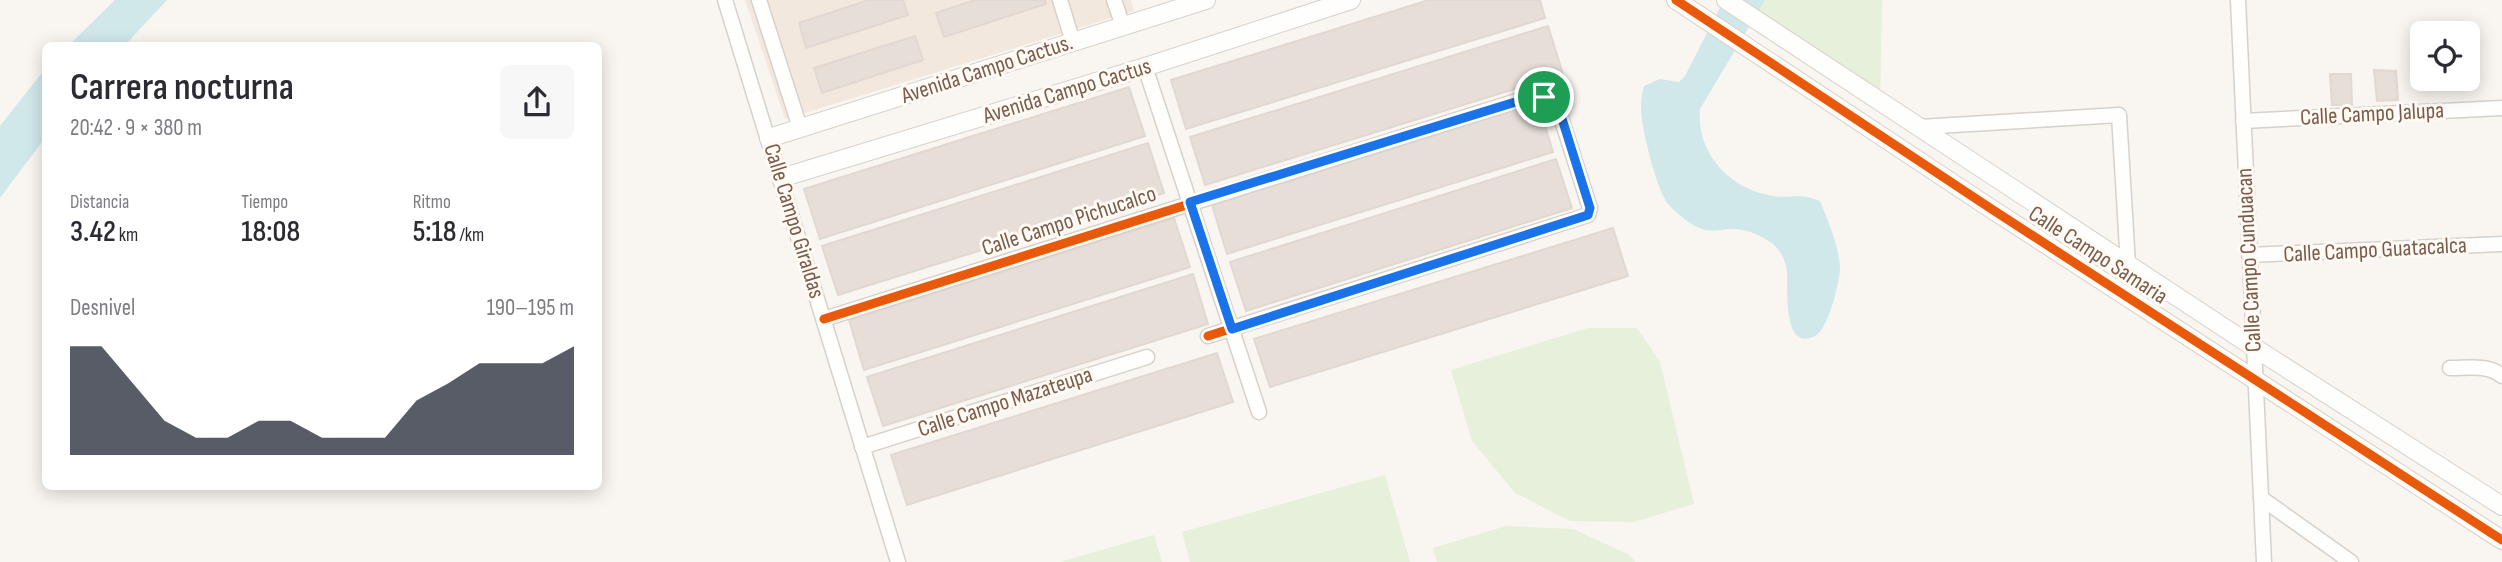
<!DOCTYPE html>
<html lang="es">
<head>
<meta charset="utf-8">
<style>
	:root { --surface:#fff; --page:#f7f7f7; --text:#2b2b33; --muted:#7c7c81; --accent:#111827 }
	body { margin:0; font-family:"Sofia Sans Condensed",sans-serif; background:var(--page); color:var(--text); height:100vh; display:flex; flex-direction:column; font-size:26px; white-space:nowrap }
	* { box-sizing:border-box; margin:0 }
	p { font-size:23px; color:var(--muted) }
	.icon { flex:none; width:38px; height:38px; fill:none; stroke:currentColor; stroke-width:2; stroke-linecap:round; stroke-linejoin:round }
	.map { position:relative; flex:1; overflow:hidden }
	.sheet { position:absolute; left:42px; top:42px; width:560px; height:448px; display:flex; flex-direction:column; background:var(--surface); border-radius:10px; box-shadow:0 4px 18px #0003 }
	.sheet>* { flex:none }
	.fabs { position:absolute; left:2410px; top:21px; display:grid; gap:14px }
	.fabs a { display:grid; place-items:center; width:70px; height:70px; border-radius:10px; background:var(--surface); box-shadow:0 4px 18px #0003; font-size:35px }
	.pin { position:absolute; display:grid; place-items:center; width:60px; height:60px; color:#fff; margin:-30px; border:4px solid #fff; border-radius:50%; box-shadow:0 2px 7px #0007 }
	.round { display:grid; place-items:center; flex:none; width:74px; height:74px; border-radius:10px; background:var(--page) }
	.headline { display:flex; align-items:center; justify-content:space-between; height:119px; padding:0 28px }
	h1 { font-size:38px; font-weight:600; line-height:52px }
	.metrics { display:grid; grid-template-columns:repeat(3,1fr); gap:10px; height:119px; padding:7px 28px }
	.metrics div { display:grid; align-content:center }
	.metrics b { font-size:30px; font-weight:600 }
	.metrics small { font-size:19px; font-weight:400 }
	.metrics p { font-size:19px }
	.chart { height:196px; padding:14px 28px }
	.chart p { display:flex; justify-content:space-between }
	.chart svg { width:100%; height:126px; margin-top:7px; fill:var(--accent); opacity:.7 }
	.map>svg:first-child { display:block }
	.residential { fill:#f2e8de }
	.green { fill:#e7f0db }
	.water { fill:#d0e8ea }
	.building { fill:#e6ded7; stroke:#e2d8d2; stroke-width:2 }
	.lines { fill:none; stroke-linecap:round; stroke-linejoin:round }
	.minor-casing { stroke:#d7d1cb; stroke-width:17 }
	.tertiary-casing { stroke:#d7d1cb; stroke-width:20 }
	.minor { stroke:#fefefd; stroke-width:14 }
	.tertiary { stroke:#fefefd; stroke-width:18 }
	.cycleway-casing { stroke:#fffaf3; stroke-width:13 }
	.cycleway { stroke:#e8590c; stroke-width:9 }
	.route-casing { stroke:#fff; stroke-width:14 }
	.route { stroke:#1a73e8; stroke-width:9 }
	.labels { text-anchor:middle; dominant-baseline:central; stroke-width:6; stroke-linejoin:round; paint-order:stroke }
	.street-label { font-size:23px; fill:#7a5c4d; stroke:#fffaf3 }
</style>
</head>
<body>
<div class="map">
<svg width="2502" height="562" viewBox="0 0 2502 562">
	<rect width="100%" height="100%" fill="#f9f5f0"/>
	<!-- residential -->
	<path class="residential" d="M745,0H1131L1134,11L785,119Z"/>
	<!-- green -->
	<g class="green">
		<path d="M1724,0H1882L1880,101Z"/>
		<path d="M1588,328H1637L1660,362L1694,504L1634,522L1570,521L1515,493L1472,441L1451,370Z"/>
		<path d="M1385,475L1410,562H1190L1182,532Z"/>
		<path d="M1506,526L1573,529L1630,555L1635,562H1437L1433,548Z"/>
		<path d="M1154,535L1162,562H1060Z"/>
	</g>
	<!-- water -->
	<g class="water">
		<path d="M115,0H167L125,45H69Z"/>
		<path d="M1724,0H1765L1700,109C1696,154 1730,189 1773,196C1793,199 1798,192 1820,201C1828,221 1839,246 1840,268C1840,281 1828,330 1815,336C1782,353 1788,287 1787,272C1786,261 1781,251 1773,244C1760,234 1744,228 1729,229C1720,230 1710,232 1702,229C1692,226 1675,212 1668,204C1658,192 1643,135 1642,118C1640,108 1641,96 1644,86L1660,79L1679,82L1685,76Z"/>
		<path d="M45,69V138L0,198V126Z"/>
	</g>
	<!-- building -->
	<g class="building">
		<path d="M869,0H903L908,15L806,48L799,23Z"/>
		<path d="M975,0H1045L1046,4L944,37L936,13Z"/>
		<path d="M1429,0H1540L1545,18L1186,129L1171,80Z"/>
		<path d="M1548,26L1563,74L1205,185L1190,137Z"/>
		<path d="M915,36L923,60L822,93L814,68Z"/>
		<path d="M2374,70L2396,71L2398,100L2377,101Z"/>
		<path d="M2330,74H2351L2352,105H2332Z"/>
		<path d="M1129,87L1145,136L820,239L804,189Z"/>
		<path d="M1538,103L1553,152L1227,254L1212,205Z"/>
		<path d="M1148,143L1164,193L838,295L822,246Z"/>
		<path d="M1556,159L1572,208L1246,311L1230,262Z"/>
		<path d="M1174,218L1190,267L864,370L849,320Z"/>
		<path d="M1613,228L1628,276L1270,387L1254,339Z"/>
		<path d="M1193,274L1208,324L883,426L867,377Z"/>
		<path d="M1217,353L1233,402L907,505L891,455Z"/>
	</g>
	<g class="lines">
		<!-- minor casing -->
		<g class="minor-casing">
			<g id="minor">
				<path d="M725,0L898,562"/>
				<path d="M759,0L800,128"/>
				<path d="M1060,0L1073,42"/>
				<path d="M1114,0L1123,26"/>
				<path d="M2238,0L2264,562"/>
				<path d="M1145,67L1259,412"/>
				<path d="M2243,121L2502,108"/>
				<path d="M1920,127L2119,115L2128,265"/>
				<path d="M2249,255L2502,244"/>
				<path d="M824,319L1526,98L1544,97L1557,105L1590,208L1588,215L1208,336"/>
				<path d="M2450,368C2468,368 2488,364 2502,376"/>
				<path d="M862,447L1147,357"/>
				<path d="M2261,498L2351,562"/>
			</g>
		</g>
		<!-- tertiary casing -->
		<g class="tertiary-casing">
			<g id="tertiary">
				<path d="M1676,0L1990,208L2502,540"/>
				<path d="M1726,0L2258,350L2502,506"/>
				<path d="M769,138L1206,0"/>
				<path d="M781,178L1145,67L1351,0"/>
			</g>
		</g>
		<!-- minor -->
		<use href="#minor" class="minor"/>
		<!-- tertiary -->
		<use href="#tertiary" class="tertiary"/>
		<!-- cycleway casing -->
		<g class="cycleway-casing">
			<g id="cycleway">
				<path d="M1676,0L1990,208L2502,540"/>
				<path d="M824,319L1526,98L1544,97L1557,105L1590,208L1588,215L1208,336"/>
			</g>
		</g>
		<!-- cycleway -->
		<use href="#cycleway" class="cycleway"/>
	</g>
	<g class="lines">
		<!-- route casing -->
		<g class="route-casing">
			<path id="route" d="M1535,96L1549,99L1558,106L1590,208L1588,215L1232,329L1190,202Z"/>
		</g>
		<!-- route -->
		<use href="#route" class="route"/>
	</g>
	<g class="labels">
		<!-- street labels -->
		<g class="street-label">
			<text transform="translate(987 69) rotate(-18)">Avenida Campo Cactus.</text>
			<text transform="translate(1067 91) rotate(-17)">Avenida Campo Cactus</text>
			<text transform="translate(2372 114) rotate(-3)">Calle Campo Jalupa</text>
			<text transform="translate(794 221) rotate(73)">Calle Campo Giraldas</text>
			<text transform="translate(1069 221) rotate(-18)">Calle Campo Pichucalco</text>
			<text transform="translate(2375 250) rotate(-3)">Calle Campo Guatacalca</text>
			<text transform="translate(2098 255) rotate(33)">Calle Campo Samaria</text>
			<text transform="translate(2249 260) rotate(-93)">Calle Campo Cunduacan</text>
			<text transform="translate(1005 402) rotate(-18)">Calle Campo Mazateupa</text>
		</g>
	</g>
</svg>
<div class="fabs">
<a><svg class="icon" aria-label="locate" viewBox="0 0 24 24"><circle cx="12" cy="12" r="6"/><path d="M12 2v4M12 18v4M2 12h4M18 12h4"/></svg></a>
</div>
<div class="pin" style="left:1544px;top:97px;background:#1e9e55"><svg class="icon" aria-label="arrive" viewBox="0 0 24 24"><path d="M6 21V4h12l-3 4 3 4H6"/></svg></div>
<section class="sheet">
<div class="headline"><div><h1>Carrera nocturna</h1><p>20:42 · 9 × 380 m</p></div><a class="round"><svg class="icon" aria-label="share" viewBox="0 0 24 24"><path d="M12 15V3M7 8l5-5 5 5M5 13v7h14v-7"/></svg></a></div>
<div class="metrics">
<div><p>Distancia</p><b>3.42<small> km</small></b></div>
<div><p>Tiempo</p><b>18:08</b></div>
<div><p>Ritmo</p><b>5:18<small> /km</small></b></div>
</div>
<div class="chart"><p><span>Desnivel</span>190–195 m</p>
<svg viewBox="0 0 160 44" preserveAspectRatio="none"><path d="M0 44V6L10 6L20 19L30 32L40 38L50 38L60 32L70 32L80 38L90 38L100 38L110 25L120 19L130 12L140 12L150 12L160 6V44z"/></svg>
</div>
</section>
</div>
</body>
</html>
